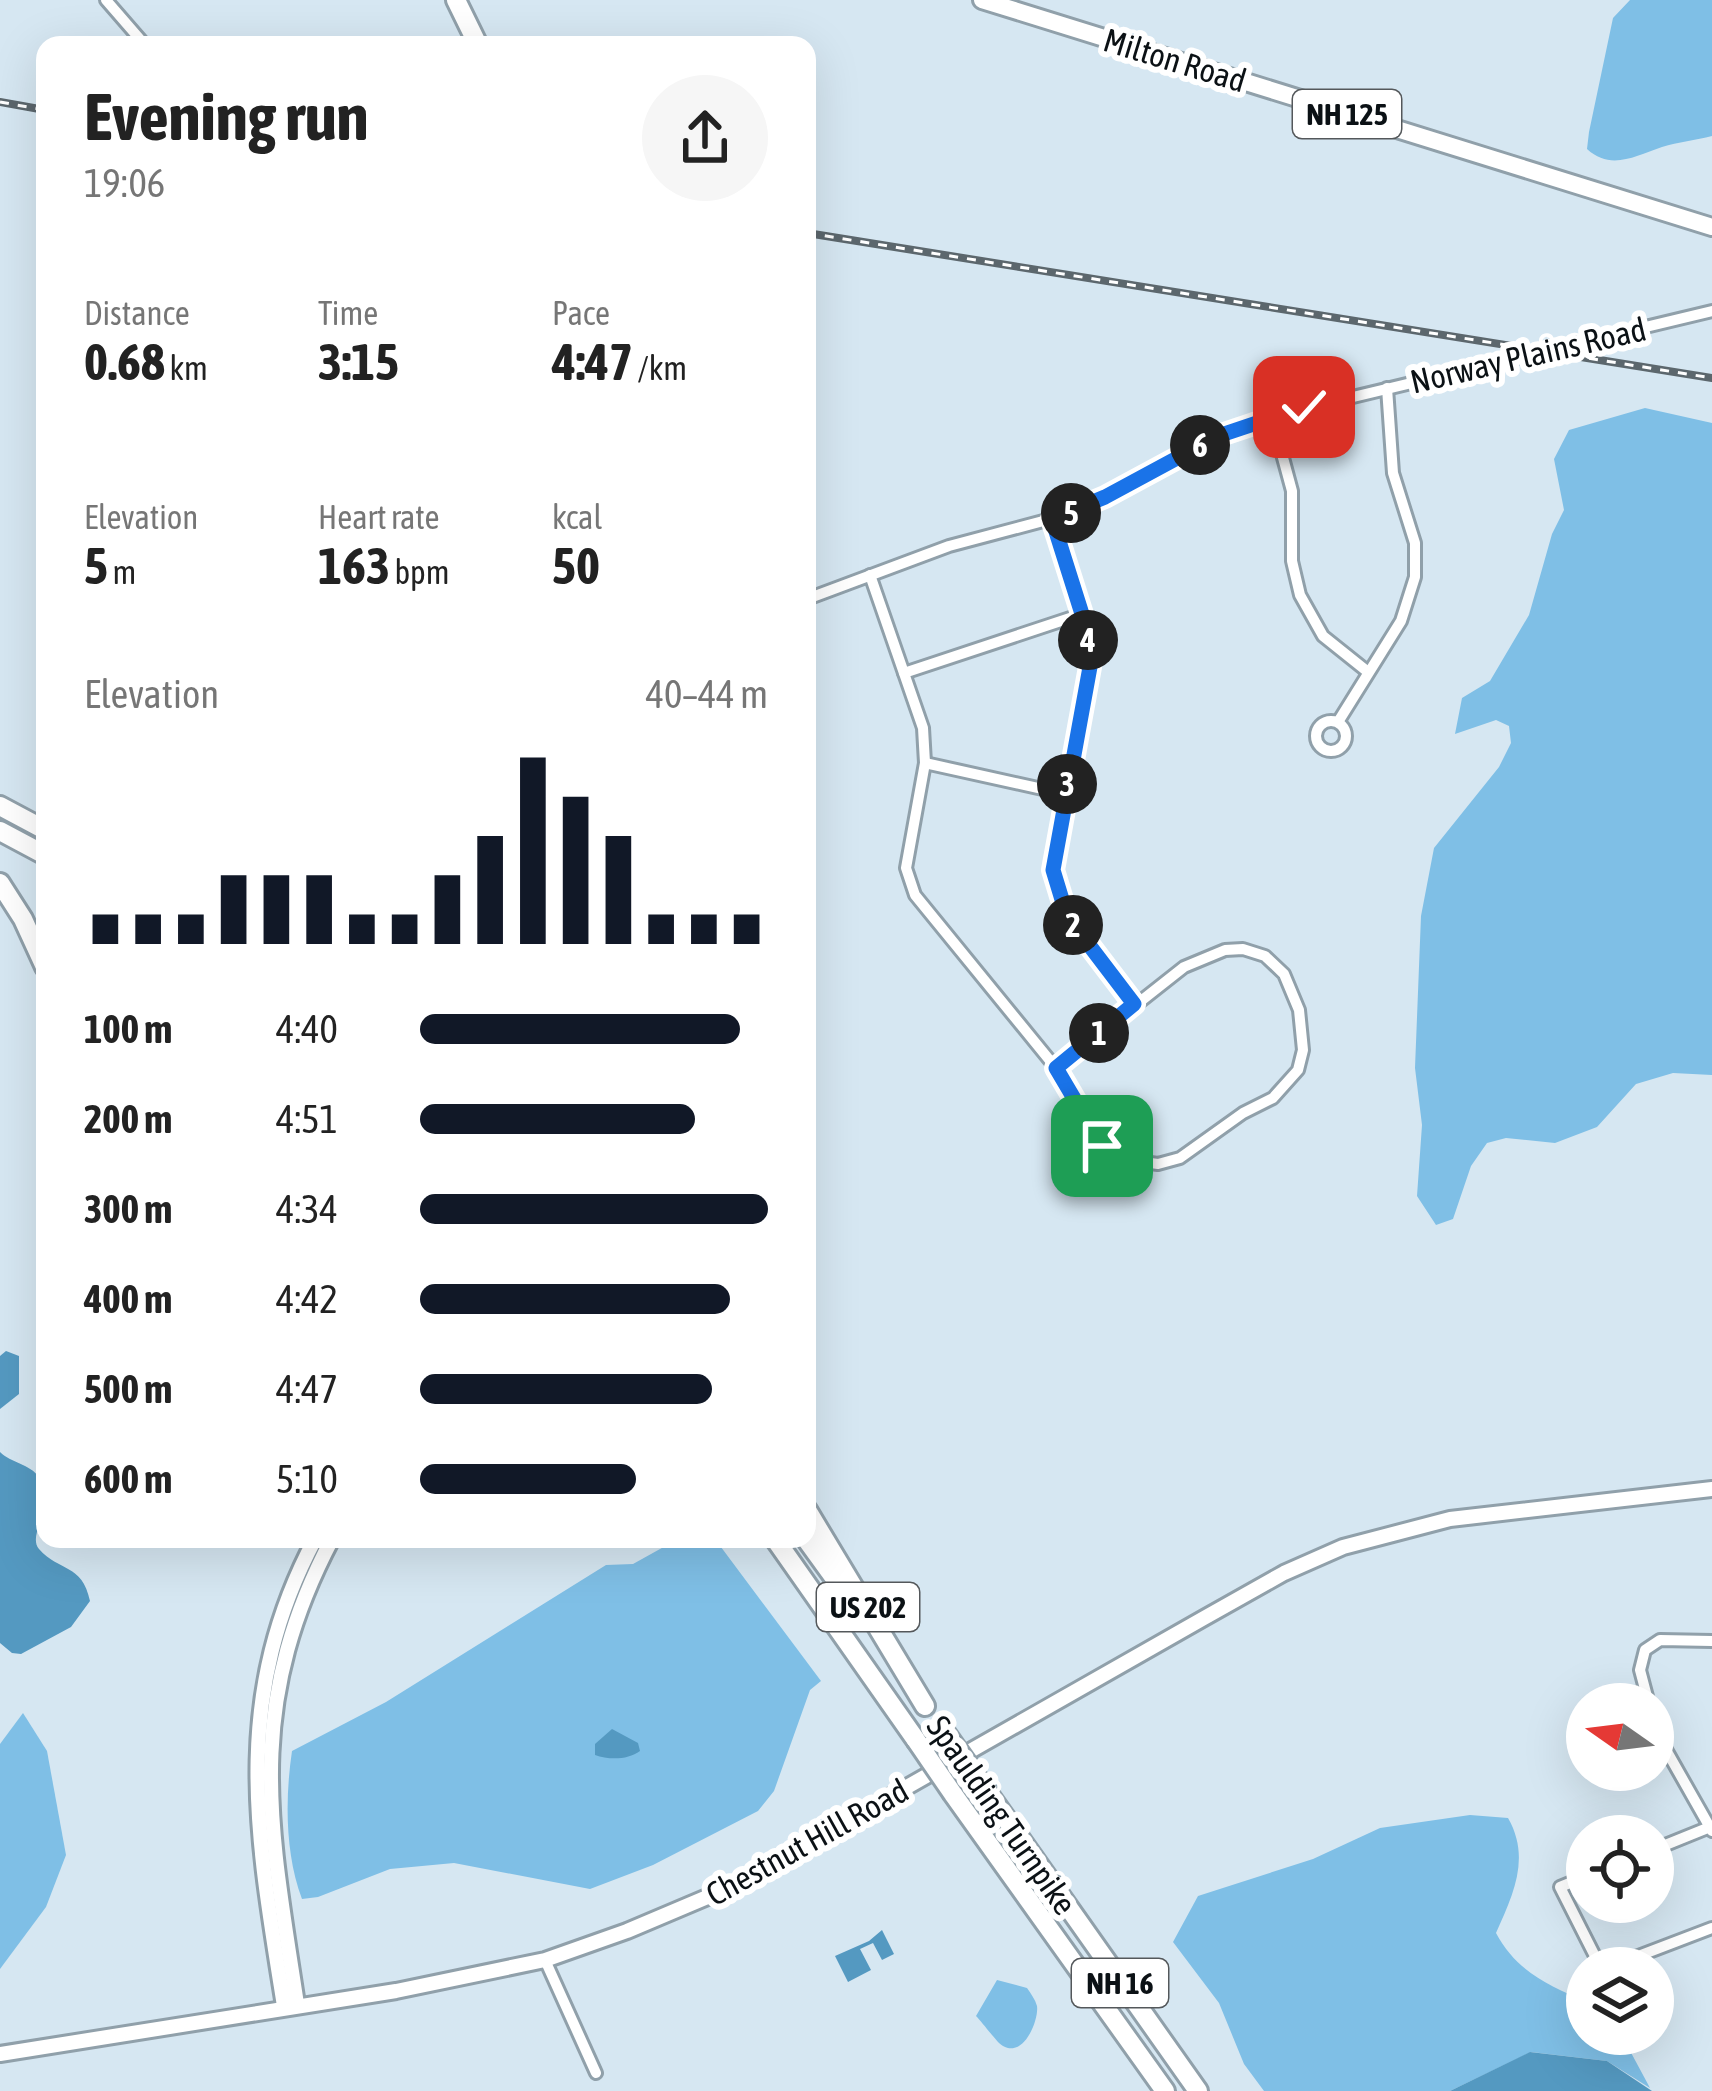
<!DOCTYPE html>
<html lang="en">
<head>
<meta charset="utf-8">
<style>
	:root { --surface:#fff; --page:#f6f6f6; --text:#222; --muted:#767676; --accent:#111827 }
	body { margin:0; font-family:"Asap Condensed",sans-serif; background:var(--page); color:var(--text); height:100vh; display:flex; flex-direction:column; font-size:45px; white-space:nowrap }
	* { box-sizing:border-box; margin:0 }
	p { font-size:39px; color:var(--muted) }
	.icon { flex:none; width:66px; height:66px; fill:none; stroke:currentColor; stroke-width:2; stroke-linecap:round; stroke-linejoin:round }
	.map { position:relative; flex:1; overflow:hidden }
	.drawer { position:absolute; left:36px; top:36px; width:780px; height:1512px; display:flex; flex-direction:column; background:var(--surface); border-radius:24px; box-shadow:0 12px 48px #0002 }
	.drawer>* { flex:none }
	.needle { width:78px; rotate:284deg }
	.buttons { position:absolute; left:1566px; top:1683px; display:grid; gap:24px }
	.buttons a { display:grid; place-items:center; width:108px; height:108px; border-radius:50%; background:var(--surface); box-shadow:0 12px 48px #0002; font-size:60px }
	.pin { position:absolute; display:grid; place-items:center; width:102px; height:102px; color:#fff; margin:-51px; border-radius:24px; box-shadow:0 6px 18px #0006 }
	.km { position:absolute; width:60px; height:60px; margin:-30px; border-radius:50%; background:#222; color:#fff; font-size:33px; line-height:60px; text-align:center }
	.round { display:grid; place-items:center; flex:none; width:126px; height:126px; border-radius:63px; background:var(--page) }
	.headline { display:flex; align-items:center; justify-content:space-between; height:204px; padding:0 48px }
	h1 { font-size:66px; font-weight:700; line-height:90px }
	.stats { display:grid; grid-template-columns:repeat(3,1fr); gap:18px; height:204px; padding:12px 48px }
	.stats div { display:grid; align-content:center }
	.stats b { font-size:51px; font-weight:700 }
	.stats small { font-size:33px; font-weight:400 }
	.stats p { font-size:33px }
	.chart { height:336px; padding:24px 48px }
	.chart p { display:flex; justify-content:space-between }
	.chart svg { width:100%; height:216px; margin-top:12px; stroke:var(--accent); stroke-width:6 }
	ul { padding:0 48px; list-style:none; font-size:39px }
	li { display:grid; grid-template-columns:192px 144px 1fr; align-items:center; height:90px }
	li i { height:30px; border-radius:15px; background:var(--accent) }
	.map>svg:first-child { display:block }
	.green { fill:#7fbfe6 }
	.water { fill:#5499c1 }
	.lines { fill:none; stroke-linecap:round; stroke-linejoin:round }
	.street-casing { stroke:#90a0aa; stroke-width:16 }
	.secondary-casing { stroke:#90a0aa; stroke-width:20 }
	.primary-casing { stroke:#90a0aa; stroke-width:22 }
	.highway-casing { stroke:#90a0aa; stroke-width:24 }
	.street { stroke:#fff; stroke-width:10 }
	.secondary { stroke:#fff; stroke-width:14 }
	.primary { stroke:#fff; stroke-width:16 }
	.highway { stroke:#fff; stroke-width:18 }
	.rail-casing { stroke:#5c676d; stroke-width:8 }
	.rail { stroke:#fff; stroke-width:3; stroke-dasharray:9; stroke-linecap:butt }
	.highway-bridge-casing { stroke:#90a0aa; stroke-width:24; stroke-linecap:butt }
	.highway-bridge { stroke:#fff; stroke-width:18 }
	.route-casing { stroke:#fff; stroke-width:24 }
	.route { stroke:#1a73e8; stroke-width:15 }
	.labels { text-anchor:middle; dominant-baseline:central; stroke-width:12; stroke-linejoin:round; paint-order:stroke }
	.shield { fill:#fff; stroke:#54585b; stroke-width:3 }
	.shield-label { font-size:30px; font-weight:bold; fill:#0b1115 }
	.street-label { font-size:33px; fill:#0b1115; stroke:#fff }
</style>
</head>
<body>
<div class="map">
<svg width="1712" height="2091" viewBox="0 0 1712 2091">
	<rect width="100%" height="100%" fill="#d6e7f2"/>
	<!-- green -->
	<g class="green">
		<path d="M1630,0H1712V136C1696,140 1678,142 1662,147C1635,156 1611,171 1587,149L1589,132L1613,18Z"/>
		<path d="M1645,408L1712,423V1075L1673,1073L1636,1084L1597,1127L1555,1143L1506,1138L1487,1143L1471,1166L1453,1219L1436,1225L1417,1196L1422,1125L1415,1068L1421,916L1434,848L1499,767L1511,743L1509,726L1496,720L1455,734L1462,698L1490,681L1529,615L1552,534L1564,510L1554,459L1569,430Z"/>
		<path d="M678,1539H715L821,1681L810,1690L774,1791L758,1811L653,1865L590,1889L454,1863L390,1869L318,1897L302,1899C285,1854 285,1798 292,1751L386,1702L606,1565L633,1564Z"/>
		<path d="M23,1713L47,1751L66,1855L46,1907L0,1969V1744Z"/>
		<path d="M1470,1815L1508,1818C1531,1858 1513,1895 1496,1933C1517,1972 1548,1985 1587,2002V2034H1621L1650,2088L1607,2061L1531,2052L1450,2091H1264L1244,2064L1219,2003L1173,1942L1198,1896L1313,1859L1380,1828Z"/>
		<path d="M997,1980L1027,1988C1031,1994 1035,1999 1037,2006C1039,2020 1024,2058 1003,2046C998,2044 983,2023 976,2016Z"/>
	</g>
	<!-- water -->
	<g class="water">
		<path d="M6,1351L19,1356V1394L0,1409V1356Z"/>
		<path d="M0,1452C11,1463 30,1464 39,1477C59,1505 26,1533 39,1549C59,1572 82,1563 90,1601L71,1627L21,1654L12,1653L0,1643Z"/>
		<path d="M612,1729L638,1743L640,1751C628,1760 609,1760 595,1755V1744Z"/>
		<path d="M882,1930L894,1954L882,1960L873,1943L860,1949L871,1970L848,1982L835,1956L869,1941Z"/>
		<path d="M1530,2052L1607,2061L1652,2091H1450Z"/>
	</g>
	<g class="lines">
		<!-- street casing -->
		<g class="street-casing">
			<g id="street">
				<path d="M106,0L145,45"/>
				<path d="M1272,417L1292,491V561L1300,595L1323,636L1368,672"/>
				<path d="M1052,519L1082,614L1090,667L1053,870L1067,916L1134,1004"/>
				<path d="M870,575L923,728L925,763L906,868L915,895L1056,1068L1093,1135L1121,1159L1158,1164L1180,1158L1243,1113L1273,1098L1298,1070L1303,1050L1299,1010L1284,974L1265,956L1243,949L1225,950L1184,967L1056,1068"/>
				<path d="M807,599L949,546L1062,516L1197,446L1261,419L1712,311"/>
				<path d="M904,673L1082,614"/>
				<circle cx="1331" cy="736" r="15"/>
				<path d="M1338,722L1401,621L1415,577V543L1393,473L1387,388"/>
				<path d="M925,763L1065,794"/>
				<path d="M1649,1704L1640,1670L1645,1650L1660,1640L1712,1641"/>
				<path d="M1653,1716L1665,1748L1712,1831"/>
				<path d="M1653,1850L1710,1827"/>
				<path d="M1587,1876L1560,1887L1601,1968"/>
				<path d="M545,1960L596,2073"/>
				<path d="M1607,1968L1712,1928"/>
			</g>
		</g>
		<!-- secondary casing -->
		<g class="secondary-casing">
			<g id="secondary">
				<path d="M297,2004C270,1826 243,1708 332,1539"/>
				<path d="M284,2006C257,1837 230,1699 315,1539"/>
				<path d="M0,2054L396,1991L545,1960L627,1931L731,1887L1204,1618L1284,1573L1343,1547L1450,1519L1712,1489"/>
			</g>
		</g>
		<!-- primary casing -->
		<g class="primary-casing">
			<path id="primary" d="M982,0L1712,227"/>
		</g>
		<!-- highway casing -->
		<g class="highway-casing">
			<g id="highway">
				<path d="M456,0L478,45"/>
				<path d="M0,806L45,830"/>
				<path d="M0,831L45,855"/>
				<path d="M0,883L23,919L45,967"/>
				<path d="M807,1510L925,1706"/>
				<path d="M775,1539L916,1740"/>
				<path d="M806,1539L856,1608"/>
				<path d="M975,1775L1198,2091"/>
				<path d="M953,1794L1165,2091"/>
			</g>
		</g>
		<!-- street -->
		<use href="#street" class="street"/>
		<!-- secondary -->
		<use href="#secondary" class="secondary"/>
		<!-- primary -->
		<use href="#primary" class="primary"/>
		<!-- highway -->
		<use href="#highway" class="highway"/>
		<!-- rail casing -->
		<g class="rail-casing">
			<g id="rail">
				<path d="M0,102L45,110"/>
				<path d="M807,233L1712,378"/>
			</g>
		</g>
		<!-- rail -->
		<use href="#rail" class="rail"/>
		<!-- highway-bridge casing -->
		<g class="highway-bridge-casing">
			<g id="highway-bridge">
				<path d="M939,1724L975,1775"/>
				<path d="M916,1740L953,1794"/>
			</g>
		</g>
		<!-- highway-bridge -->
		<use href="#highway-bridge" class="highway-bridge"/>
	</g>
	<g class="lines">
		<!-- route casing -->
		<g class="route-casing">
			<path id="route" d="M1102,1146L1056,1068L1134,1004L1067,916L1053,870L1090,667L1082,614L1052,519L1105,497L1218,436L1304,407"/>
		</g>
		<!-- route -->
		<use href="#route" class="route"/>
	</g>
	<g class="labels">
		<!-- shield labels -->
		<g class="shield">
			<rect x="1293" y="90" width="108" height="48" rx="9"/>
			<rect x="817" y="1583" width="102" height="48" rx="9"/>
			<rect x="1072" y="1959" width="96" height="48" rx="9"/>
		</g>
		<g class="shield-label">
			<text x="1347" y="114">NH 125</text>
			<text x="868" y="1607">US 202</text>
			<text x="1120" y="1983">NH 16</text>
		</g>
		<!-- street labels -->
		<g class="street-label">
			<text transform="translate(1175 60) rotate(17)">Milton Road</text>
			<text transform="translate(1528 355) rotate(-13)">Norway Plains Road</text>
			<text transform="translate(1002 1815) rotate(55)">Spaulding Turnpike</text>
			<text transform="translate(807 1842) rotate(-29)">Chestnut Hill Road</text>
		</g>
	</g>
</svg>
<div class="buttons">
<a><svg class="needle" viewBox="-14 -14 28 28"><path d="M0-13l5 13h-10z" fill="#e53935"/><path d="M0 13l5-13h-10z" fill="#767676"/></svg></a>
<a><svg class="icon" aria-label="locate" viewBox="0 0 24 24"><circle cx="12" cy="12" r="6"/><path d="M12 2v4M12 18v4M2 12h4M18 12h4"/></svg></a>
<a><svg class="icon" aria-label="layers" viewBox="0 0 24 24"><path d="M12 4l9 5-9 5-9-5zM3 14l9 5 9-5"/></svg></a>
</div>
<div class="pin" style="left:1102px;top:1146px;background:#1e9e55"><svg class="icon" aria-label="arrive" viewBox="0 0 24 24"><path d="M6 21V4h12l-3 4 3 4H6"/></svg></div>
<div class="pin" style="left:1304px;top:407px;background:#d93025"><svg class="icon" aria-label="check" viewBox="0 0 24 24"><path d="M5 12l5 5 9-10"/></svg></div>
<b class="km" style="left:1099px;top:1033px">1</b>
<b class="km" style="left:1073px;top:925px">2</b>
<b class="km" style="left:1067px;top:784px">3</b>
<b class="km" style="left:1088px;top:640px">4</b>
<b class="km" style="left:1071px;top:513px">5</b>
<b class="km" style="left:1200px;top:445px">6</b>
<section class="drawer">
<div class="headline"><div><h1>Evening run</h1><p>19:06</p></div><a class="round"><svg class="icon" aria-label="share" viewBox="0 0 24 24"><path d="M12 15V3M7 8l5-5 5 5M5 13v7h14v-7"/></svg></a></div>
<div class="stats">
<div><p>Distance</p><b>0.68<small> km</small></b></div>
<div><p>Time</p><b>3:15</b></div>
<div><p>Pace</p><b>4:47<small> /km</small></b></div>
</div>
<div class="stats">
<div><p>Elevation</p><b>5<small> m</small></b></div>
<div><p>Heart rate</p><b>163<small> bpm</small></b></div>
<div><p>kcal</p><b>50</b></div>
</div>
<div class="chart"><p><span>Elevation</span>40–44 m</p>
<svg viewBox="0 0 160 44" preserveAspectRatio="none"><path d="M5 44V38M15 44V38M25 44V38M35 44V30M45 44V30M55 44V30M65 44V38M75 44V38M85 44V30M95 44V22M105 44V6M115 44V14M125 44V22M135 44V38M145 44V38M155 44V38"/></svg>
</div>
<ul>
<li><b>100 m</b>4:40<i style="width:92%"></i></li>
<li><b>200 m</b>4:51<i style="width:79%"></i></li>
<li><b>300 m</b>4:34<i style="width:100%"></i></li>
<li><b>400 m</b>4:42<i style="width:89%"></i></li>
<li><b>500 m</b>4:47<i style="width:84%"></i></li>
<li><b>600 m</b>5:10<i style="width:62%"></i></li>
</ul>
</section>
</div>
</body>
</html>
